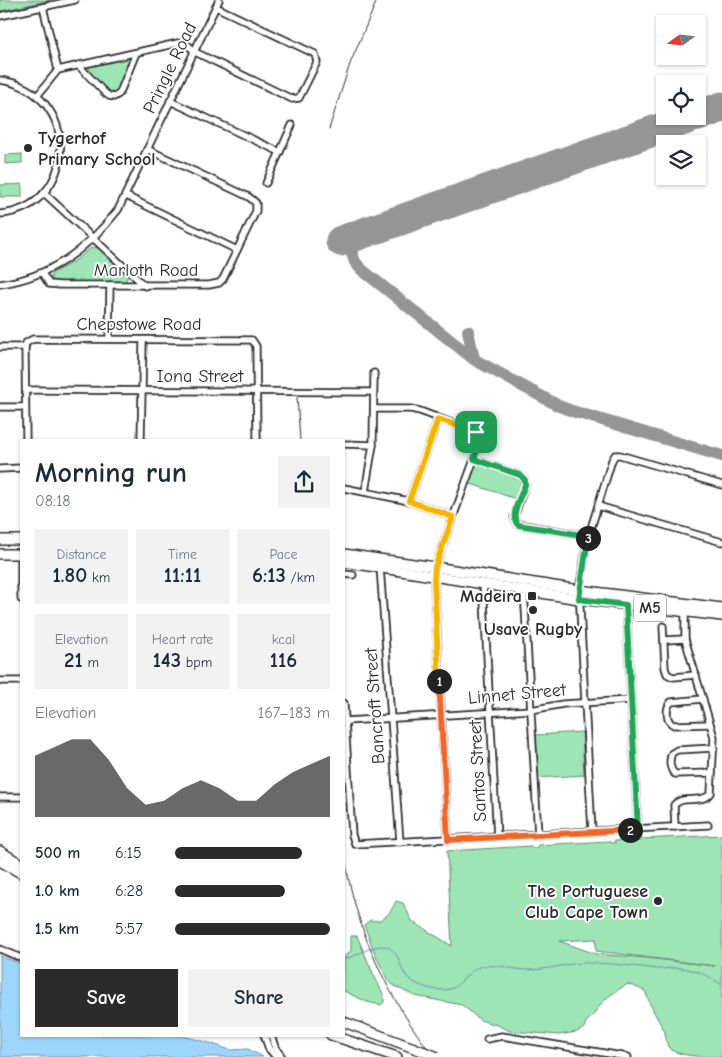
<!DOCTYPE html>
<html lang="en">
<head>
<meta charset="utf-8">
<style>
	:root { --surface:#fff; --page:#f2f2f3; --text:#1f2937; --muted:#747a83; --accent:#2b2b2b }
	body { margin:0; font-family:"Comic Neue",sans-serif; background:var(--page); color:var(--text); height:100vh; display:flex; flex-direction:column; font-size:19px; white-space:nowrap }
	* { box-sizing:border-box; margin:0 }
	p { font-size:16px; color:var(--muted) }
	.icon { flex:none; width:28px; height:28px; fill:none; stroke:currentColor; stroke-width:2; stroke-linecap:round; stroke-linejoin:round }
	.map { position:relative; flex:1; overflow:hidden }
	.sheet { position:absolute; left:20px; top:439px; width:325px; height:598px; display:flex; flex-direction:column; background:var(--surface); border-radius:0px; box-shadow:0 1px 4px #0004 }
	.sheet>* { flex:none }
	.needle { width:32px; rotate:255deg }
	.tools { position:absolute; left:656px; top:15px; display:grid; gap:10px }
	.tools a { display:grid; place-items:center; width:50px; height:50px; border-radius:0px; background:var(--surface); box-shadow:0 1px 4px #0004; font-size:25px }
	.pin { position:absolute; display:grid; place-items:center; width:42px; height:42px; color:#fff; margin:-21px; border-radius:10px; box-shadow:0 2px 8px #0006 }
	.km { position:absolute; width:25px; height:25px; margin:-12px; border-radius:50%; background:#222; color:#fff; font-size:14px; line-height:25px; text-align:center }
	.round { display:grid; place-items:center; flex:none; width:52px; height:52px; border-radius:0px; background:var(--page) }
	.head { display:flex; align-items:center; justify-content:space-between; height:85px; padding:0 15px }
	h1 { font-size:28px; font-weight:800; line-height:38px }
	.stats { display:grid; grid-template-columns:repeat(3,1fr); gap:8px; height:85px; padding:5px 15px }
	.stats div { display:grid; align-content:center; border-radius:0px; background:var(--page); text-align:center }
	.stats b { font-size:21px; font-weight:800 }
	.stats small { font-size:14px; font-weight:400 }
	.stats p { font-size:14px }
	.chart { height:140px; padding:10px 15px }
	.chart p { display:flex; justify-content:space-between }
	.chart svg { width:100%; height:90px; margin-top:5px; fill:var(--accent); opacity:.7 }
	.action { display:flex; gap:10px; margin-top:auto; padding:10px 15px }
	.action a { flex:1; height:58px; border-radius:0px; background:var(--accent); color:#fff; font-size:20px; font-weight:800; line-height:58px; text-align:center }
	.action a+a { background:var(--page); color:var(--text) }
	ul { padding:0 15px; list-style:none; font-size:16px }
	li { display:grid; grid-template-columns:80px 60px 1fr; align-items:center; height:38px }
	li i { height:12px; border-radius:6px; background:var(--accent) }
	.map>svg:first-child { display:block }
	.green { fill:#9de5b4; stroke:#648870; fill-rule:evenodd }
	.water { fill:#9dd5fd; stroke:#6f91a9 }
	.lines { fill:none; stroke-linecap:round; stroke-linejoin:round }
	.stream { stroke:#6f91a9; stroke-width:1 }
	.taxiway { stroke:#959595; stroke-width:12 }
	.runway { stroke:#959595; stroke-width:31 }
	.street-casing { stroke:#2b2b2b; stroke-width:9 }
	.primary-casing { stroke:#2b2b2b; stroke-width:12 }
	.street { stroke:#fff; stroke-width:5.5 }
	.primary { stroke:#fff; stroke-width:9 }
	.rail { stroke:#2b2b2b; stroke-width:1 }
	.primary-bridge-casing { stroke:#2b2b2b; stroke-width:12; stroke-linecap:butt }
	.primary-bridge { stroke:#fff; stroke-width:9 }
	.split-1-casing { stroke:#fff; stroke-width:10 }
	.split-2-casing { stroke:#fff; stroke-width:10 }
	.split-3-casing { stroke:#fff; stroke-width:10 }
	.split-4-casing { stroke:#fff; stroke-width:10 }
	.split-1 { stroke:#f5b400; stroke-width:6 }
	.split-2 { stroke:#f0652b; stroke-width:6 }
	.split-3 { stroke:#22a559; stroke-width:6 }
	.split-4 { stroke:#22a559; stroke-width:6 }
	.poi-dot { fill:#2b2b2b; stroke:#fff; stroke-width:2 }
	.labels { text-anchor:middle; dominant-baseline:central; stroke-width:4; stroke-linejoin:round; paint-order:stroke }
	.shield { fill:#fff; stroke:#6b6b6b; stroke-width:1 }
	.shield-label { font-size:16px; font-weight:bold; fill:#2b2b2b }
	.street-label { font-size:18px; fill:#2b2b2b; stroke:#fff }
	.poi-label { font-size:18px; font-weight:bold; fill:#2b2b2b; stroke:#fff; text-anchor:end }
</style>
</head>
<body>
<div class="map">
<svg width="722" height="1057" viewBox="0 0 722 1057">
	<rect width="100%" height="100%" fill="#fff"/>
	<filter id="ink" filterUnits="userSpaceOnUse"><feTurbulence type="fractalNoise" baseFrequency=".02" numOctaves="2"/><feDisplacementMap in="SourceGraphic" scale="10" xChannelSelector="R" yChannelSelector="G"/><feConvolveMatrix kernelMatrix="1 2 1 2 8 2 1 2 1" color-interpolation-filters="sRGB"/></filter>
	<g filter="url(#ink)">
		<!-- green -->
		<g class="green">
			<path d="M0,0H51L0,11Z"/>
			<path d="M127,57L132,60L117,94H110L88,72L90,65Z"/>
			<path d="M22,154V163L5,164V155Z"/>
			<path d="M22,184V197H0V185Z"/>
			<path d="M92,247L98,248L128,274L126,282H55L51,280V274L76,260Z"/>
			<path d="M474,459L524,478L519,500L465,482Z"/>
			<path d="M582,732L584,775L538,778L536,735Z"/>
			<path d="M722,835V1057C709,1057 678,1057 669,1048C666,1044 666,1035 664,1030C656,1016 650,1006 645,991L628,984C617,990 606,997 599,1007C593,1014 594,1016 586,1022L584,1028L577,1032L559,1035L510,1031L497,1025L480,1020L462,1005L415,996L396,987L388,981L377,958L364,925L370,920C384,923 390,913 396,901L403,903L412,921L452,946L447,851L531,846L532,848H536L538,845L609,841L610,843H615L614,841L636,840L637,841H641L642,839ZM596,939V951L715,966L646,958L596,954L559,941Z"/>
			<path d="M351,936H357L372,971L384,996V1002L381,1005L367,1002L344,991V957L351,951Z"/>
		</g>
		<!-- water -->
		<path class="water" d="M0,956L21,964V1035H179L210,1043L230,1050L248,1049L263,1057H3L0,1056Z"/>
		<g class="lines">
			<!-- stream -->
			<path class="stream" d="M344,959C355,957 372,945 383,946C399,948 398,964 405,974C413,985 430,990 443,990C463,990 465,968 484,966C499,964 514,970 529,970C548,970 567,963 585,963C610,963 633,966 657,969C663,969 667,968 672,968C690,967 707,974 722,985"/>
			<!-- taxiway -->
			<g class="taxiway">
				<path d="M347,239L355,262L361,269L475,360L559,406L572,411L722,456"/>
				<path d="M468,331L474,359"/>
			</g>
			<!-- runway -->
			<g class="runway">
				<path d="M698,116L722,107"/>
				<path d="M341,241L696,116"/>
			</g>
			<!-- street casing -->
			<g class="street-casing">
				<g id="street">
					<path d="M43,7L58,70"/>
					<path d="M0,16L75,0"/>
					<path d="M78,65L105,93L109,96L114,97L119,94L121,90L136,53"/>
					<path d="M0,80C83,92 78,208 0,214"/>
					<path d="M37,96L58,70L178,43L189,46L195,52L292,99L299,98L317,62L315,54L216,7"/>
					<path d="M170,101L280,152"/>
					<path d="M266,183L292,125"/>
					<path d="M44,193L145,286"/>
					<path d="M126,196L237,250"/>
					<path d="M42,273L49,284L60,285H209L219,283L223,279L256,211V203L249,197L147,149"/>
					<path d="M0,284C51,277 87,249 118,210L219,0"/>
					<path d="M109,339L110,285"/>
					<path d="M0,347H25"/>
					<path d="M25,347L26,343L33,339L252,340L256,346L257,440"/>
					<path d="M25,347L26,440"/>
					<path d="M26,390L373,392"/>
					<path d="M0,407H25"/>
					<path d="M374,409H411L420,411L476,432L480,436V443L435,567L434,579L448,840"/>
					<path d="M141,440L143,340"/>
					<path d="M344,444L373,445"/>
					<path d="M474,459L519,475L524,479L525,485L514,517L517,524L589,536"/>
					<path d="M0,469L21,468"/>
					<path d="M344,488L409,501L453,517"/>
					<path d="M365,492L373,445L374,373"/>
					<path d="M409,501L438,419"/>
					<path d="M598,506L722,542"/>
					<path d="M21,554V599"/>
					<path d="M380,567L400,842"/>
					<path d="M344,574L353,575"/>
					<path d="M483,583L497,837"/>
					<path d="M524,590L538,835"/>
					<path d="M626,605L638,830"/>
					<path d="M663,626L665,668L667,674L673,677L696,675"/>
					<path d="M664,640L685,639"/>
					<path d="M0,681H21"/>
					<path d="M703,699L671,702C665,709 666,722 674,725L710,724"/>
					<path d="M344,703L352,835L355,844L708,825"/>
					<path d="M345,721L531,710L563,704L631,700"/>
					<path d="M712,773L675,774C669,769 669,759 672,753L677,750L714,748"/>
					<path d="M0,797H21"/>
					<path d="M675,827L674,805C683,794 702,805 711,793L714,737L685,639V612"/>
					<path d="M592,832L579,590L588,538L612,460L615,455H620L722,485"/>
					<path d="M0,949L21,958"/>
					<path d="M264,1035L269,1049L276,1057"/>
					<path d="M271,1035L275,1047L282,1057"/>
					<path d="M487,1039L502,1036L628,1057"/>
				</g>
			</g>
			<!-- primary casing -->
			<g class="primary-casing">
				<g id="primary">
					<path d="M0,540H21"/>
					<path d="M0,554H21"/>
					<path d="M344,554L435,567L579,590L722,608"/>
					<path d="M344,562L579,599L722,616"/>
					<path d="M0,851L21,864"/>
					<path d="M0,861L21,873"/>
					<path d="M344,1022L414,1048"/>
					<path d="M331,1035L397,1057"/>
				</g>
			</g>
			<!-- street -->
			<use href="#street" class="street"/>
			<!-- primary -->
			<use href="#primary" class="primary"/>
			<!-- rail -->
			<g class="rail">
				<path d="M329,129L350,64L377,0"/>
				<path d="M297,397L300,440"/>
				<path d="M344,853C355,929 387,997 434,1057"/>
			</g>
			<!-- primary-bridge casing -->
			<g class="primary-bridge-casing">
				<path id="primary-bridge" d="M414,1048L438,1057"/>
			</g>
			<!-- primary-bridge -->
			<use href="#primary-bridge" class="primary-bridge"/>
		</g>
	</g>
	<g class="lines" filter="url(#ink)">
		<!-- split-1 casing -->
		<g class="split-1-casing">
			<path id="split-1" d="M439,681L434,579L435,567L453,517L409,501L438,419L476,432"/>
		</g>
		<!-- split-2 casing -->
		<g class="split-2-casing">
			<path id="split-2" d="M439,681L448,840L630,830"/>
		</g>
		<!-- split-3 casing -->
		<g class="split-3-casing">
			<path id="split-3" d="M588,538L579,599L626,605L638,830H630"/>
		</g>
		<!-- split-4 casing -->
		<g class="split-4-casing">
			<path id="split-4" d="M476,432C484,439 477,450 474,459L520,475L525,480V485C521,496 509,516 518,525L589,536L588,538"/>
		</g>
		<!-- split-1 -->
		<use href="#split-1" class="split-1"/>
		<!-- split-2 -->
		<use href="#split-2" class="split-2"/>
		<!-- split-3 -->
		<use href="#split-3" class="split-3"/>
		<!-- split-4 -->
		<use href="#split-4" class="split-4"/>
	</g>
	<!-- markers -->
	<g class="poi-dot">
		<circle cx="28" cy="148" r="5"/>
		<rect x="527" y="591" width="10" height="10" rx="2.5"/>
		<circle cx="533" cy="610" r="5"/>
		<circle cx="658" cy="901" r="5"/>
	</g>
	<g class="labels">
		<!-- shield labels -->
		<rect class="shield" x="634" y="594.5" width="32" height="27" rx="4"/>
		<g class="shield-label">
			<text x="650" y="608">M5</text>
		</g>
		<!-- street labels -->
		<g class="street-label">
			<text transform="translate(170 68) rotate(-64)">Pringle Road</text>
			<text x="146" y="270">Marloth Road</text>
			<text x="139" y="324">Chepstowe Road</text>
			<text x="200" y="376">Iona Street</text>
			<text transform="translate(517 694) rotate(-5)">Linnet Street</text>
			<text transform="translate(375 706) rotate(-94)">Bancroft Street</text>
			<text transform="translate(478 771) rotate(-93)">Santos Street</text>
		</g>
		<!-- poi labels -->
		<g class="poi-label">
			<text x="38" y="138" text-anchor="start">Tygerhof<tspan x="38" dy="21">Primary School</tspan></text>
			<text x="522" y="596">Madeira</text>
			<text x="533" y="629" text-anchor="middle">Usave Rugby</text>
			<text x="648" y="891">The Portuguese<tspan x="648" dy="21">Club Cape Town</tspan></text>
		</g>
	</g>
</svg>
<div class="tools">
<a><svg class="needle" viewBox="-14 -14 28 28"><path d="M0-13l5 13h-10z" fill="#e53935"/><path d="M0 13l5-13h-10z" fill="#747a83"/></svg></a>
<a><svg class="icon" aria-label="locate" viewBox="0 0 24 24"><circle cx="12" cy="12" r="6"/><path d="M12 2v4M12 18v4M2 12h4M18 12h4"/></svg></a>
<a><svg class="icon" aria-label="layers" viewBox="0 0 24 24"><path d="M12 4l9 5-9 5-9-5zM3 14l9 5 9-5"/></svg></a>
</div>
<div class="pin" style="left:476px;top:432px;background:#1e9e55"><svg class="icon" aria-label="arrive" viewBox="0 0 24 24"><path d="M6 21V4h12l-3 4 3 4H6"/></svg></div>
<b class="km" style="left:439px;top:681px">1</b>
<b class="km" style="left:630px;top:830px">2</b>
<b class="km" style="left:588px;top:538px">3</b>
<section class="sheet">
<div class="head"><div><h1>Morning run</h1><p>08:18</p></div><a class="round"><svg class="icon" aria-label="share" viewBox="0 0 24 24"><path d="M12 15V3M7 8l5-5 5 5M5 13v7h14v-7"/></svg></a></div>
<div class="stats">
<div><p>Distance</p><b>1.80<small> km</small></b></div>
<div><p>Time</p><b>11:11</b></div>
<div><p>Pace</p><b>6:13<small> /km</small></b></div>
</div>
<div class="stats">
<div><p>Elevation</p><b>21<small> m</small></b></div>
<div><p>Heart rate</p><b>143<small> bpm</small></b></div>
<div><p>kcal</p><b>116</b></div>
</div>
<div class="chart"><p><span>Elevation</span>167–183 m</p>
<svg viewBox="0 0 160 44" preserveAspectRatio="none"><path d="M0 44V14L10 10L20 6L30 6L40 16L50 30L60 38L70 36L80 30L90 26L100 30L110 36L120 36L130 28L140 22L150 18L160 14V44z"/></svg>
</div>
<ul>
<li><b>500 m</b>6:15<i style="width:82%"></i></li>
<li><b>1.0 km</b>6:28<i style="width:71%"></i></li>
<li><b>1.5 km</b>5:57<i style="width:100%"></i></li>
</ul>
<div class="action"><a>Save</a><a>Share</a></div>
</section>
</div>
</body>
</html>
